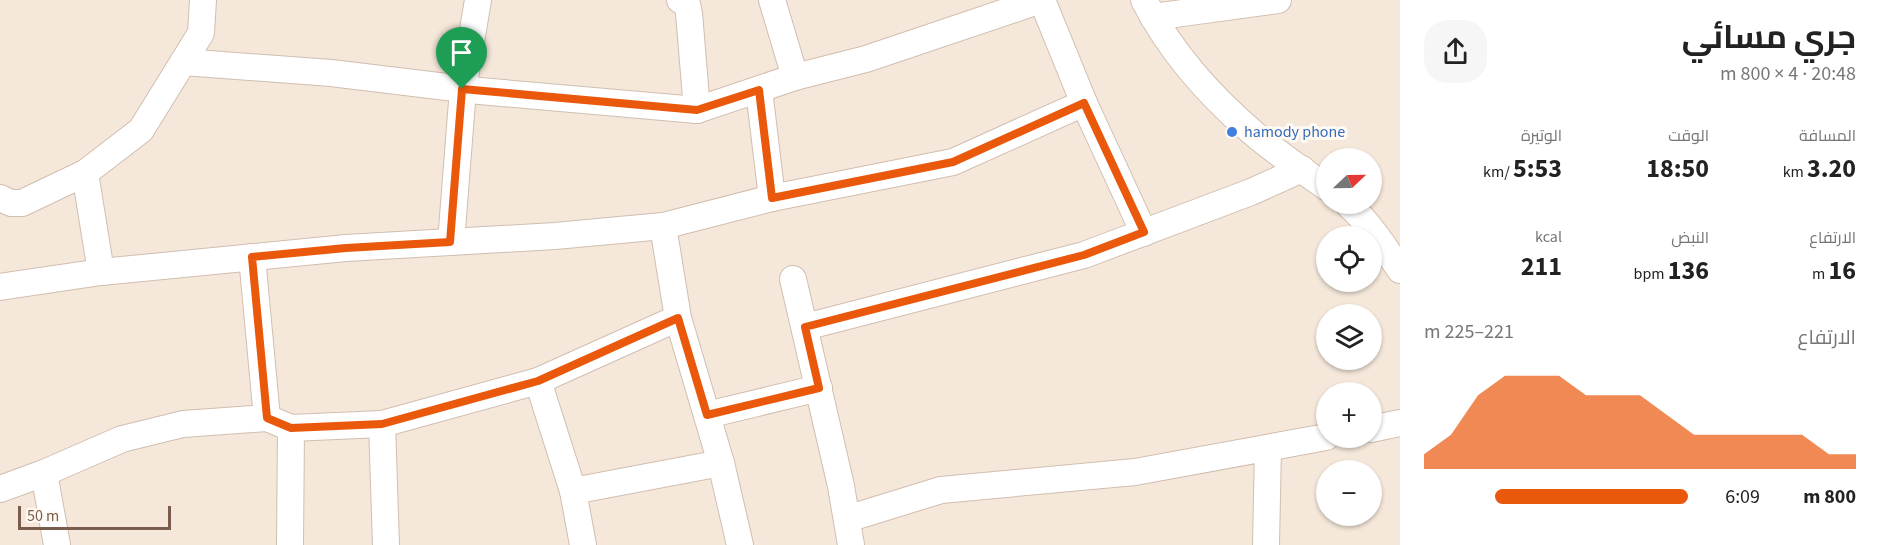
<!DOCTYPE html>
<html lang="ar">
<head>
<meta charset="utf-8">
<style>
	:root { --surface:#fff; --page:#f6f6f6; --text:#222; --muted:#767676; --accent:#ea580c }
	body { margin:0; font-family:"Source Sans 3",Cairo,sans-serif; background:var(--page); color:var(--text); direction:rtl; height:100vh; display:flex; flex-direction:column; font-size:22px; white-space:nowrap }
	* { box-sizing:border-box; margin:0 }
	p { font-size:20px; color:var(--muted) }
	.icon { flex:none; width:33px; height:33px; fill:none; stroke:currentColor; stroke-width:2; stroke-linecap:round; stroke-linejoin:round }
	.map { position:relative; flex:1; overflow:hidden; direction:ltr }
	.side { display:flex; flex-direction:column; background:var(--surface); width:480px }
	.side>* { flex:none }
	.needle { width:39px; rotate:68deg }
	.buttons { position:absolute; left:1316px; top:148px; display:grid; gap:12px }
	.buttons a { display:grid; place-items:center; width:66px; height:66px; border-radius:50%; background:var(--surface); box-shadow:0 2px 4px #0004; font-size:30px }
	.scale { position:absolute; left:18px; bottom:15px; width:153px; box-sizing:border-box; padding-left:6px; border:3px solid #7a5c4d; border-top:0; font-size:16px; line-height:21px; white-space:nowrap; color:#7a5c4d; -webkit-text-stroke:4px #fffaf3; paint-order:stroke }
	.pin { position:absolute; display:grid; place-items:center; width:51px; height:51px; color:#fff; margin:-62px -26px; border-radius:50% 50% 50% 0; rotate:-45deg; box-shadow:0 0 6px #0007 }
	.pin .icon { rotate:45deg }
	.round { display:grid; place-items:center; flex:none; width:63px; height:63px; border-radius:24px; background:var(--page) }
	.summary { display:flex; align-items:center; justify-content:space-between; height:102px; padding:0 24px }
	h1 { font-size:33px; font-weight:700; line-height:45px }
	.figures { display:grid; grid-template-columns:repeat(3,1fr); gap:9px; height:102px; padding:6px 24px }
	.figures div { display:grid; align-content:center }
	.figures b { font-size:26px; font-weight:700 }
	.figures small { font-size:16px; font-weight:400 }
	.figures p { font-size:16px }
	.chart { height:168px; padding:12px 24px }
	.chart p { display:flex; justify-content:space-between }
	.chart svg { width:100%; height:108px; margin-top:6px; fill:var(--accent); opacity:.7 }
	ul { padding:0 24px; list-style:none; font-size:20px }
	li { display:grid; grid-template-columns:96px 72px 1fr; align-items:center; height:45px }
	li i { height:15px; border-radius:8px; background:var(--accent) }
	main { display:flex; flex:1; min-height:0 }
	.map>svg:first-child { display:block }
	.residential { fill:#f5e8da; fill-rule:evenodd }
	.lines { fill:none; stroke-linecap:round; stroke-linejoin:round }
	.minor-casing { stroke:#d1beb0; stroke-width:28 }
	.minor { stroke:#fff; stroke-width:26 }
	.route-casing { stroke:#fff; stroke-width:12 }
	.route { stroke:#ea580c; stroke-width:8 }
	.shop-dot { fill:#3f7fe0; stroke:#fffaf3; stroke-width:2 }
	.labels { text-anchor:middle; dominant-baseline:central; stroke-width:6; stroke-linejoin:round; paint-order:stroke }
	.shop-label { font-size:16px; fill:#366cbe; stroke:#fffaf3; text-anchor:start }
</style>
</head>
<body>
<main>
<section class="side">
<div class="summary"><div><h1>جري مسائي</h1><p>20:48 · 4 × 800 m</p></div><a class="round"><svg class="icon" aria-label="share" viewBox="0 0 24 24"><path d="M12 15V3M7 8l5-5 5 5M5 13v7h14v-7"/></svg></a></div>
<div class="figures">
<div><p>المسافة</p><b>3.20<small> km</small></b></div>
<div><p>الوقت</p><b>18:50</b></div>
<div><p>الوتيرة</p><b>5:53<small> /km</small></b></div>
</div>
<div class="figures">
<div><p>الارتفاع</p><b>16<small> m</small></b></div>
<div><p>النبض</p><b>136<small> bpm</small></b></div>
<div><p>kcal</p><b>211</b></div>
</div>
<div class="chart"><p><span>الارتفاع</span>221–225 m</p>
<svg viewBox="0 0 160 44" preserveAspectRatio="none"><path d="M0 44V38L10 30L20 14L30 6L40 6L50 6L60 14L70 14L80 14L90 22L100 30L110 30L120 30L130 30L140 30L150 38L160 38V44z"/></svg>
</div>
<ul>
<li><b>800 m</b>6:09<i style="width:73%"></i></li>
</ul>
</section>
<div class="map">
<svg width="1400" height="545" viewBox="0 0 1400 545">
	<rect width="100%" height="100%" fill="#fdf6ec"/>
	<!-- residential -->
	<path class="residential" d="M0,0H1400V545H0ZM1326,159H1371V204H1326ZM1326,237H1371V282H1326ZM1326,315H1371V360H1326ZM1326,393H1371V438H1326ZM1326,471H1371V516H1326Z"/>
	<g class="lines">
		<!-- minor casing -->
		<g class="minor-casing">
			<g id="minor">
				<path d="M680,0L687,4L689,13L697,110"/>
				<path d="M772,0L795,77"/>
				<path d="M1042,0L1084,103L1144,233"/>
				<path d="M1144,0C1170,51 1209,95 1252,132C1275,152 1301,169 1326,187"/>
				<path d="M1153,17L1278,0"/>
				<path d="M183,62L331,73L480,91L697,110L795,77L866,59L1041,0"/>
				<path d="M759,90L772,198"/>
				<path d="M85,173L101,272"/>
				<path d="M0,198L11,203H22L85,173L141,130L201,33L203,0"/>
				<path d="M1348,204C1369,223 1384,246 1400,270"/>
				<path d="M663,226L678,318L721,463L740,545"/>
				<path d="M451,242L463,89L478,0"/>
				<path d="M252,257L267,418"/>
				<path d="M793,279L841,486L851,545"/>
				<path d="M0,287L101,272L346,248L555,236L663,226L772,198L953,162L1084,103"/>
				<path d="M805,327L1084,255L1251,192L1302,169"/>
				<path d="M538,381L573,491L583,545"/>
				<path d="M707,415L819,388"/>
				<path d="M382,424L386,545"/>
				<path d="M1371,429L1400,423"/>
				<path d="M44,473L57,545"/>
				<path d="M0,489L44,473L122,439L183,424L267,418L291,428L382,424L538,381L678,318"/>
				<path d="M573,491L721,463"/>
				<path d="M847,519L941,490L1135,472L1326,437"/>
				<path d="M290,545L291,428"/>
				<path d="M1266,545L1268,448"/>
			</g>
		</g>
		<!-- minor -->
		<use href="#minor" class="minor"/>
	</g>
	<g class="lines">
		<!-- route casing -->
		<g class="route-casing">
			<path id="route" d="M462,89L697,110L759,90L772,198L953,162L1084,103L1144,232L1084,255L805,327L819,388L707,415L678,318L538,381L382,424L291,428L267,418L252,257L346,248L450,242Z"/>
		</g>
		<!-- route -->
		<use href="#route" class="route"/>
	</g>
	<!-- markers -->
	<circle class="shop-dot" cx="1232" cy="132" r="6"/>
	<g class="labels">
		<!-- shop labels -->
		<g class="shop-label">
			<text x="1244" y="132">hamody phone</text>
		</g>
	</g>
</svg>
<div class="buttons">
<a><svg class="needle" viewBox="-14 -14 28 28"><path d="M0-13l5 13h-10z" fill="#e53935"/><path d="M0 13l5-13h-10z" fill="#767676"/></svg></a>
<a><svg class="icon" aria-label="locate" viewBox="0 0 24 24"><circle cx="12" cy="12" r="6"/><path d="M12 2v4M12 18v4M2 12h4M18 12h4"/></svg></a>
<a><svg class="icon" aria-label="layers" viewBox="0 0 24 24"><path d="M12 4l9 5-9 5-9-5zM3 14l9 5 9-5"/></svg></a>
<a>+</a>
<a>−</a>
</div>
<div class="scale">50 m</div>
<div class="pin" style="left:462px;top:89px;background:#1e9e55"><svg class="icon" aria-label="arrive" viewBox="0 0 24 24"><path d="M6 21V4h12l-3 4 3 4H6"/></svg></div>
</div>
</main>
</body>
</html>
